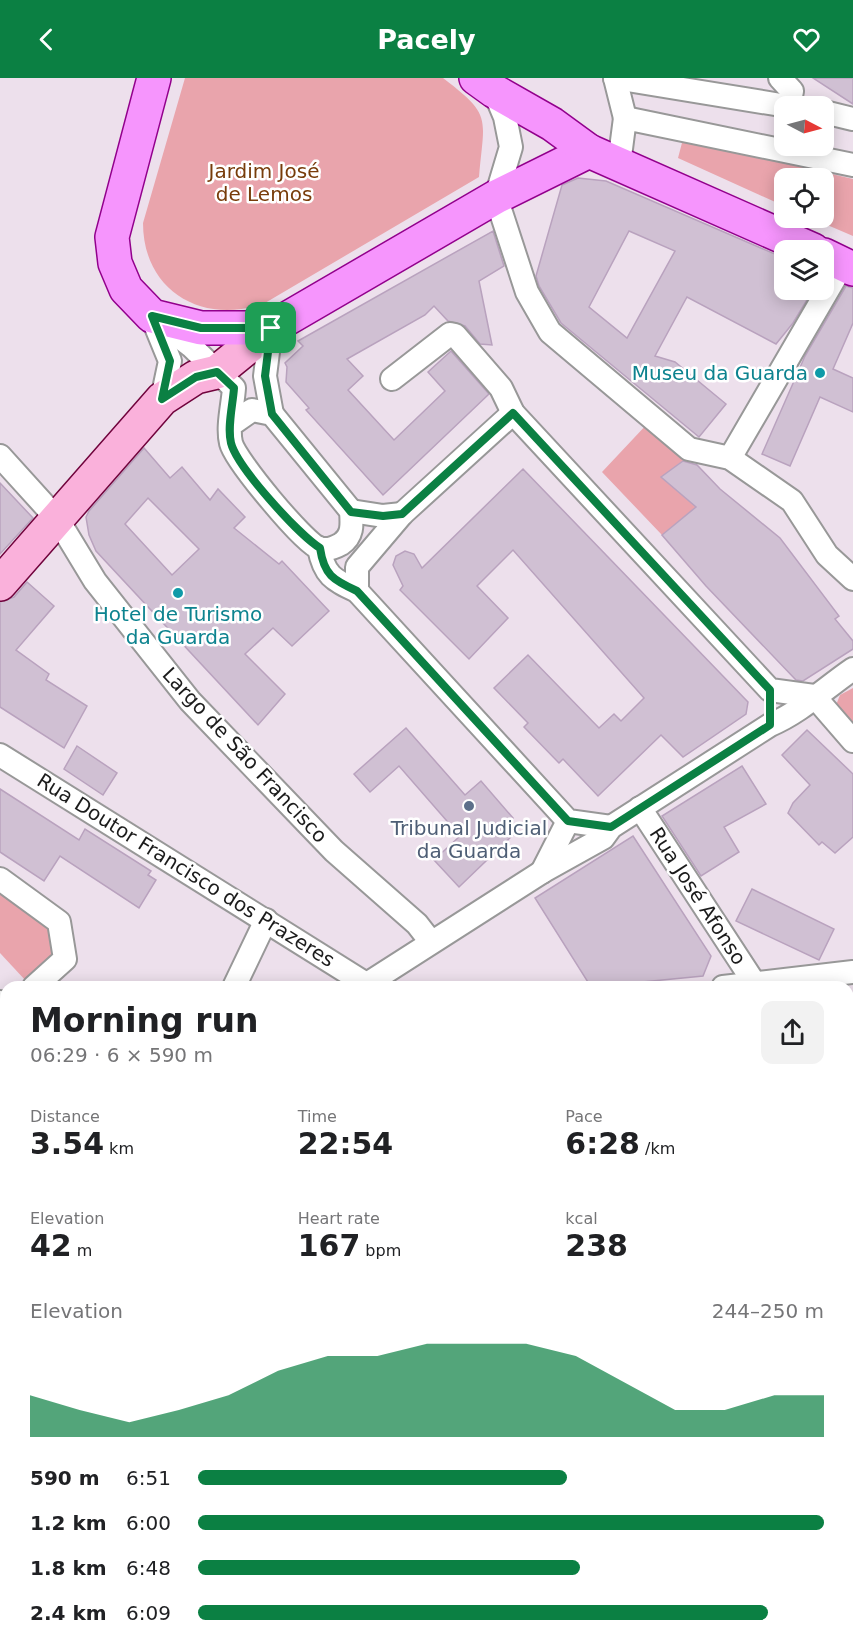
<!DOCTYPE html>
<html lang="en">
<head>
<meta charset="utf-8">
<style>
	:root { --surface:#fff; --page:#f2f2f2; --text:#202124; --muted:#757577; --accent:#0b8043 }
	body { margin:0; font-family:"DejaVu Sans",sans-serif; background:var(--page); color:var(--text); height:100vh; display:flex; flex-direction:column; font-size:22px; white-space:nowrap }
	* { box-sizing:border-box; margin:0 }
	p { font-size:20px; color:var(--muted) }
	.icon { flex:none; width:33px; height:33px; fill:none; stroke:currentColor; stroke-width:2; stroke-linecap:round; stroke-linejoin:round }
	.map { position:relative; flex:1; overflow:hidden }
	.panel { position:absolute; left:0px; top:903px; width:854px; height:668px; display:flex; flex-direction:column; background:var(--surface); border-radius:18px 18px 0 0; box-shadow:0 3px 15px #0003 }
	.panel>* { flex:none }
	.needle { width:39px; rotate:96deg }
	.controls { position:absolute; left:774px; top:18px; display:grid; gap:12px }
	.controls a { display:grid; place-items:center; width:60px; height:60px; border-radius:12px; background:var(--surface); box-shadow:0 3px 15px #0003; font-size:30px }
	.pin { position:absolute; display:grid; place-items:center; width:51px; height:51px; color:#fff; margin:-26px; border-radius:12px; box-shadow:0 3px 9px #0006 }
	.round { display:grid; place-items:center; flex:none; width:63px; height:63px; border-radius:12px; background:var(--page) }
	.summary { display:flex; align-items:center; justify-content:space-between; height:102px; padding:0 30px }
	h1 { font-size:33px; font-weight:700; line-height:45px }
	.metrics { display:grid; grid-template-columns:repeat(3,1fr); gap:9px; height:102px; padding:6px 30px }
	.metrics div { display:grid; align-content:center }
	.metrics b { font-size:30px; font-weight:700 }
	.metrics small { font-size:16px; font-weight:400 }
	.metrics p { font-size:16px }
	.chart { height:168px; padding:12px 30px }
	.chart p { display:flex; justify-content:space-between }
	.chart svg { width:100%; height:108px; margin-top:6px; fill:var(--accent); opacity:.7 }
	ul { padding:0 30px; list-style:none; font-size:20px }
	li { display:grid; grid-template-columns:96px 72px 1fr; align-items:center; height:45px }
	li i { height:15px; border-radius:8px; background:var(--accent) }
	header { display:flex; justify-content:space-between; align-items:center; height:78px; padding:0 30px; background:var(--accent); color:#fff; font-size:27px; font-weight:700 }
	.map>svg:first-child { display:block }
	.grass { fill:#e9a4ac }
	.building { fill:#d0c0d3; stroke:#b9a2be; stroke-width:1.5; fill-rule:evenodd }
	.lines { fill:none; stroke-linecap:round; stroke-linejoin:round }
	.street-casing { stroke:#989898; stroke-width:26 }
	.secondary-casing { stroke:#70033c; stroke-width:36 }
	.primary-casing { stroke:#92008c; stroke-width:36 }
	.street { stroke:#fff; stroke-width:22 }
	.secondary { stroke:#fab1db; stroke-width:33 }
	.primary { stroke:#f695fd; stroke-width:33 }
	.route-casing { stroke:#fff; stroke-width:12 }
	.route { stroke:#0b8043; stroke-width:8 }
	.culture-dot { fill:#0f9aa8; stroke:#fff; stroke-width:2 }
	.service-dot { fill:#5c6f8a; stroke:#fff; stroke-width:2 }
	.labels { text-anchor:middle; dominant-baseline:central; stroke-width:5; stroke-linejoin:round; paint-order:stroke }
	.park-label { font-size:20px; fill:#783c0a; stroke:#fff }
	.culture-label { font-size:20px; fill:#0d838f; stroke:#fff; text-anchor:end }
	.street-label { font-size:20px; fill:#1b1b1b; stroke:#fff }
	.service-label { font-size:20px; fill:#4e5e75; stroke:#fff }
</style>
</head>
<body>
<header><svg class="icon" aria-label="back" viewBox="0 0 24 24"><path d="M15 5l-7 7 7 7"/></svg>Pacely<svg class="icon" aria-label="heart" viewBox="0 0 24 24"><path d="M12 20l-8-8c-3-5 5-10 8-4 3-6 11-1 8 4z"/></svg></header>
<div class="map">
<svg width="853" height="1570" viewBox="0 0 853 1570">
	<rect width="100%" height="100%" fill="#ede0ec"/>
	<!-- grass -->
	<g class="grass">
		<path d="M185,0H443C493,38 484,39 479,99L265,225C203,248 143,213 143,145Z"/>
		<path d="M683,61L853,101V158L811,140H824V100H784V128L678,80Z"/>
		<path d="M649,344L689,378L662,399L690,424L695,417L702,424L662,457L602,394Z"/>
		<path d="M853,610V648L836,627L840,617Z"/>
		<path d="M0,813L50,850L54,878L26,903L0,875Z"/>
	</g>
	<!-- building -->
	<g class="building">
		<path d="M813,0H853V26Z"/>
		<path d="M578,100L606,103L784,180V212H813L793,245L776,266L687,219L655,278L675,284L726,326L699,359L561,245L539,208L536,198L562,107ZM629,153L675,173L627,260L589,229Z"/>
		<path d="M493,153L504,188L479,203L492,267L480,266L465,248L448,243L434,228L425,237L347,281L363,298L348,312L394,362L445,313L428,294L451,273L489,316L383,417L306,332L309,330L286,304L287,289L285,285L303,268L298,263Z"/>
		<path d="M846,208L853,210V245L833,291L853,300V334L820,319L790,388L762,376L805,278Z"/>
		<path d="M144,370L170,400L182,389L210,422L218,411L245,439L234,450L279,486L282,483L329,533L292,568L273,550L245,576L285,616L258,647L96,473L89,457L86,439L89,433ZM148,420L199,471L172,497L125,446Z"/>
		<path d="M683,383L697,387L720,411L780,460L839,538L835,541L853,563V571L803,603L796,602L706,508L662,457L696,429L661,399Z"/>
		<path d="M523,391L748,624L746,636L683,679L661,657L598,718L563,681L559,685L524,649L528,645L494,610L528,577L599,650L614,636L621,643L644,620L513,472L477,508L508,540L469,581L400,512L403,508L393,487L396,478L405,473L414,476L422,490Z"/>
		<path d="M0,405L33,440L0,476Z"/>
		<path d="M27,504L54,528L16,572L49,596L46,602L87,628L64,670L0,629V524L14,519Z"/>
		<path d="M406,650L465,717L481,703L513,740L505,748L513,757L459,809L434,782L460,758L399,688L370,714L354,696Z"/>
		<path d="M807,652L853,696V759L835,775L822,764L819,767L788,735L793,725L810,707L782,677Z"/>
		<path d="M77,668L117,695L103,717L64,691Z"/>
		<path d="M742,688L766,726L724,749L739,774L701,798L662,738Z"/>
		<path d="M0,711L79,762L85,751L151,793L148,797L156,802L139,830L60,778L44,803L0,774Z"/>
		<path d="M633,758L711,878L703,898L591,909L535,820Z"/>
		<path d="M752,811L834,851L819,882L736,843Z"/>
	</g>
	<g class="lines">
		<!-- street casing -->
		<g class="street-casing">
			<g id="street">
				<path d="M615,0L787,28"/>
				<path d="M615,0L625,40"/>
				<path d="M780,0L792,13L789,28"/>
				<path d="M494,13L505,39L511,69L496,119L527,214L550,254L689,371L730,380L792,423L827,477L853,501"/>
				<path d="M824,34L853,41"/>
				<path d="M619,86L625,40L853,87"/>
				<path d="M152,239L170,283L162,321"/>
				<path d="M160,244L191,268L234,310C233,326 227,349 231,365C235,382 304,465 319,470C327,473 334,470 341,466C353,458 352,447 351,433L272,336L252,332L232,346"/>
				<path d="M271,250L265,298L272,336"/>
				<path d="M392,301L450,256L455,257L501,310L513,335L770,612L814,618"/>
				<path d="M0,378L58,442L95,503L190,623L334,773L417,846L431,864"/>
				<path d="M730,380L843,186"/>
				<path d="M351,433L383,438L402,436"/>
				<path d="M319,470C324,497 333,502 357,513L568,743L611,749"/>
				<path d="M357,513V489L402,436L513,335"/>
				<path d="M814,618L853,663"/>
				<path d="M0,677L371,909"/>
				<path d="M640,730L755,906"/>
				<path d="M542,794L568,743"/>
				<path d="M0,801L59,844L65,881L34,909"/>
				<path d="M367,906L542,794L603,760L611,749L770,647C801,634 825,610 853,591"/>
				<path d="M234,909L266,842"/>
				<path d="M723,909L853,894"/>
				<path d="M0,924L6,930"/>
				<path d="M848,1169L853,1168"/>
				<path d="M848,1248L853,1255"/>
				<path d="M0,1314L6,1316"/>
				<path d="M0,1340L6,1334"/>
				<path d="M848,1405L853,1406"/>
				<path d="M848,1471L853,1470"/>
				<path d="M484,1564L494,1570"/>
				<path d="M639,1570L649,1564"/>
			</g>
		</g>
		<!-- secondary casing -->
		<g class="secondary-casing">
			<g id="secondary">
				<path d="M0,506L162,321L196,299L217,294L271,250"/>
				<path d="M0,1518L6,1521"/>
				<path d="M100,1564L111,1570"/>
			</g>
		</g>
		<!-- primary casing -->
		<g class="primary-casing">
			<g id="primary">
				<path d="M154,0L112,159L115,185L126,211L152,238L201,250H271L496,119L589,73"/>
				<path d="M476,0L494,13L552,46L589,73L813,172"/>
				<path d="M824,177L853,191"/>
			</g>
		</g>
		<!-- street -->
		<use href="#street" class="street"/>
		<!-- secondary -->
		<use href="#secondary" class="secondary"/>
		<!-- primary -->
		<use href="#primary" class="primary"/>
	</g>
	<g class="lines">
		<!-- route casing -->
		<g class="route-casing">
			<path id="route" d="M152,238L201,250H271L265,298L272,336L351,434L383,438L402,436L513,335L770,612V647L611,749L568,743L357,513C333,502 324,497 320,470C299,457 237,389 231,365C227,349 233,326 234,310L217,294L196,299L162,321L170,283Z"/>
		</g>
		<!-- route -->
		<use href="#route" class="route"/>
	</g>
	<!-- markers -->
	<g class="culture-dot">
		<circle cx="820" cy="295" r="6"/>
		<circle cx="178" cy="515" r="6"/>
	</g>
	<circle class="service-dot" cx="469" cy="728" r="6"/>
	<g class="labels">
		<!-- park labels -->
		<g class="park-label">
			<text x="264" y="93">Jardim José<tspan x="264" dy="23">de Lemos</tspan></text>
		</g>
		<!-- culture labels -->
		<g class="culture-label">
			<text x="808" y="295">Museu da Guarda</text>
			<text x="178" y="536" text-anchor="middle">Hotel de Turismo<tspan x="178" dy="23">da Guarda</tspan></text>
		</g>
		<!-- street labels -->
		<g class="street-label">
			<text transform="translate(245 677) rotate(47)">Largo de São Francisco</text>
			<text transform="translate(186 792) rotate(32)">Rua Doutor Francisco dos Prazeres</text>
			<text transform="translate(698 818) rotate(57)">Rua José Afonso</text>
		</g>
		<!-- service labels -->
		<g class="service-label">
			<text x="469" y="750">Tribunal Judicial<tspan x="469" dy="23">da Guarda</tspan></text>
		</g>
	</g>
</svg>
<div class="controls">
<a><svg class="needle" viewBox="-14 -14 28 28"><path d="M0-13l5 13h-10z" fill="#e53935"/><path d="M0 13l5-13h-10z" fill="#757577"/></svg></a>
<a><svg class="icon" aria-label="locate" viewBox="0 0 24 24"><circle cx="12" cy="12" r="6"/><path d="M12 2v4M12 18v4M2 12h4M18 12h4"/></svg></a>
<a><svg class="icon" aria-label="layers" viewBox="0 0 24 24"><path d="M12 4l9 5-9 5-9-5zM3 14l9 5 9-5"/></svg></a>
</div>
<div class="pin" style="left:271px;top:250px;background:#1e9e55"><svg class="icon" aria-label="arrive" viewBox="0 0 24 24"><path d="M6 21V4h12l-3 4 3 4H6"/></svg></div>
<section class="panel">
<div class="summary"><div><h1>Morning run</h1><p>06:29 · 6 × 590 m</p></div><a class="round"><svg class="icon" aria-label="share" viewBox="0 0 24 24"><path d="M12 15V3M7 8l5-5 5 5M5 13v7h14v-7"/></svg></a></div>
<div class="metrics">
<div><p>Distance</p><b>3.54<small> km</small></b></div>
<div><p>Time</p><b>22:54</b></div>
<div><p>Pace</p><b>6:28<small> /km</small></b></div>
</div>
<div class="metrics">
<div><p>Elevation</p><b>42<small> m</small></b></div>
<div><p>Heart rate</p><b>167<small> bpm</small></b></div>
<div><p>kcal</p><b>238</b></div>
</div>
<div class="chart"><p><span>Elevation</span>244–250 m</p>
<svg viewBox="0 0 160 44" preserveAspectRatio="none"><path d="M0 44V27L10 33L20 38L30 33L40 27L50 17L60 11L70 11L80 6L90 6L100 6L110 11L120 22L130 33L140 33L150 27L160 27V44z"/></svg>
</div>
<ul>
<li><b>590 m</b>6:51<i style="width:59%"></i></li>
<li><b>1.2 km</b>6:00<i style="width:100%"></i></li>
<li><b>1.8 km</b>6:48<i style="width:61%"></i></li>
<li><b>2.4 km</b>6:09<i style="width:91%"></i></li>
</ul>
</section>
</div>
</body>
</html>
